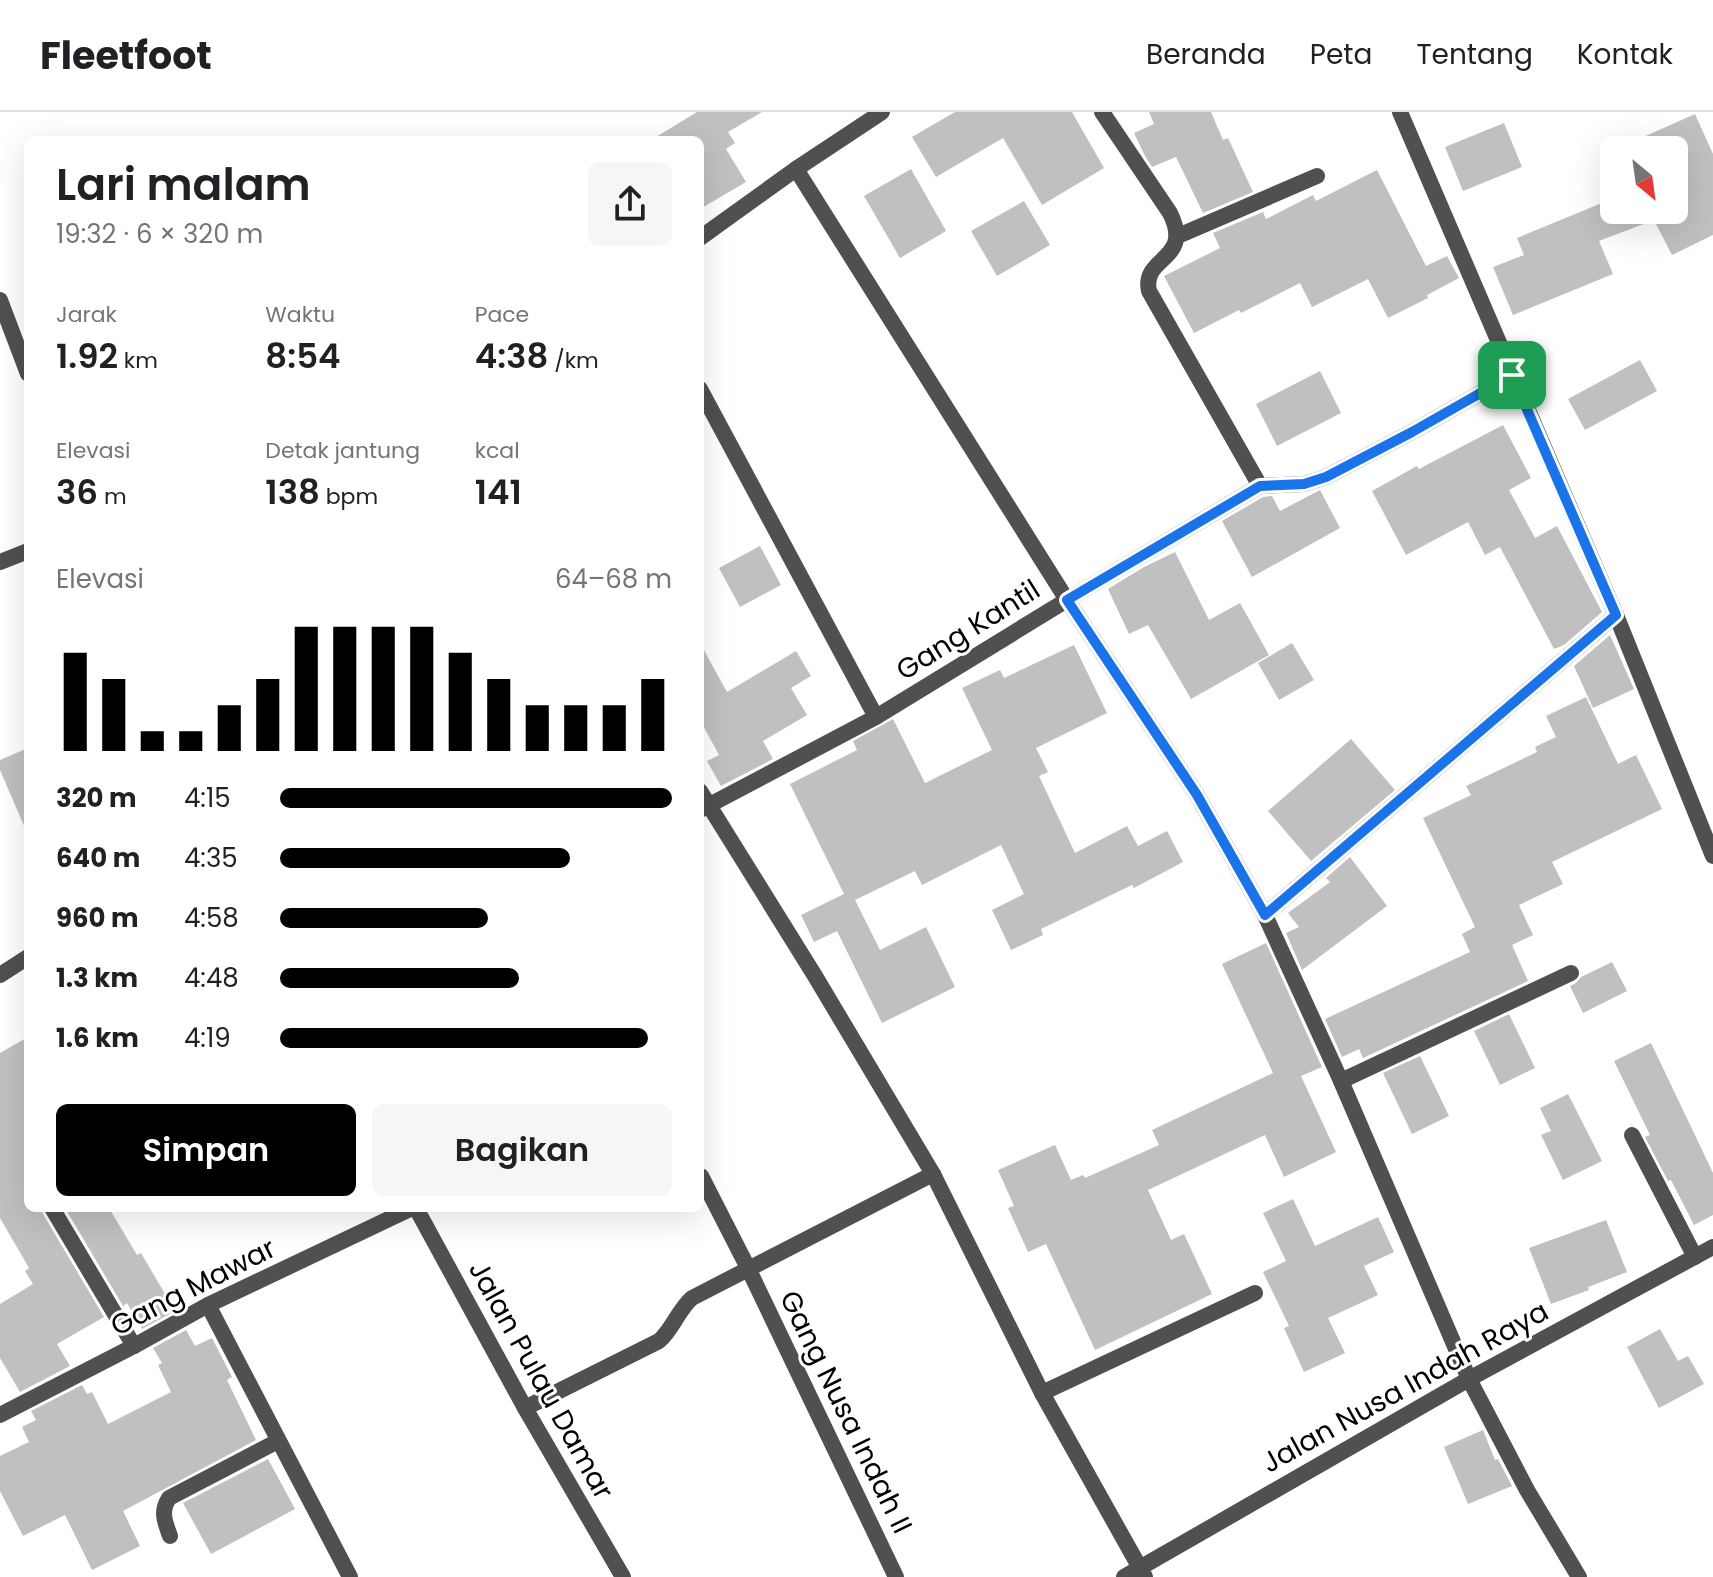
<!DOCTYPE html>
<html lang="id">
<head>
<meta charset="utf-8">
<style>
	:root { --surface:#fff; --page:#f6f6f6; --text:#202124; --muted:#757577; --line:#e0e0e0; --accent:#000 }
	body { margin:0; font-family:Poppins,sans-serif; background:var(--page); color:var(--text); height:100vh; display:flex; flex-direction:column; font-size:30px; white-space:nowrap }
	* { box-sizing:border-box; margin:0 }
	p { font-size:26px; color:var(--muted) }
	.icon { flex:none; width:44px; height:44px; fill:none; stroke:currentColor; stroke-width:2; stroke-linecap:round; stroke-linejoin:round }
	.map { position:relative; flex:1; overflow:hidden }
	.drawer { position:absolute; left:24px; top:24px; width:680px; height:1076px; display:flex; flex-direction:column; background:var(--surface); border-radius:12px; box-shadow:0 8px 32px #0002 }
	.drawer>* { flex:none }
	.needle { width:52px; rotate:151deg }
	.fabs { position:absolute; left:1600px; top:24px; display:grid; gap:16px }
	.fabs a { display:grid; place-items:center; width:88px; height:88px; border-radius:12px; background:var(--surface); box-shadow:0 8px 32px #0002; font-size:40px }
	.pin { position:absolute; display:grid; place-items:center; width:68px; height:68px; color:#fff; margin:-34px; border-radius:16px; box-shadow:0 4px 12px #0006 }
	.round { display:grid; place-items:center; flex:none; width:84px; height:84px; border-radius:12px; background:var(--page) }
	.headline { display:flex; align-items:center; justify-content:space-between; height:136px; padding:0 32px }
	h1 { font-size:44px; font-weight:600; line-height:60px }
	.metrics { display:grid; grid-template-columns:repeat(3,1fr); gap:12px; height:136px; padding:8px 32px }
	.metrics div { display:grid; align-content:center }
	.metrics b { font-size:34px; font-weight:600 }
	.metrics small { font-size:22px; font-weight:400 }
	.metrics p { font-size:22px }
	.chart { height:224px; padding:16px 32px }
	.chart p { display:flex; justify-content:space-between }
	.chart svg { width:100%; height:144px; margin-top:8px; stroke:var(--accent); stroke-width:6 }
	.cta { display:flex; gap:16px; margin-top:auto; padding:16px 32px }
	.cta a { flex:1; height:92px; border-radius:12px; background:var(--accent); color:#fff; font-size:32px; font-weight:600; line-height:92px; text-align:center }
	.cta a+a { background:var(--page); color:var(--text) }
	ul { padding:0 32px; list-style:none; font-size:26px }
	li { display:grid; grid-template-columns:128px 96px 1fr; align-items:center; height:60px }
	li i { height:20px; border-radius:10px; background:var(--accent) }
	header { display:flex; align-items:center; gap:48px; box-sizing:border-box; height:112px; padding:0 40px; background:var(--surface); border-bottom:2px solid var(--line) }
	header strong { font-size:38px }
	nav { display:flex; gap:44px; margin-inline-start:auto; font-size:28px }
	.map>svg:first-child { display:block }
	.building { fill:#c0c0c0 }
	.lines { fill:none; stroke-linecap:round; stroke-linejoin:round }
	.minor { stroke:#505050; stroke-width:16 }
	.tertiary { stroke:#505050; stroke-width:16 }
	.route-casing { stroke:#fff; stroke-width:16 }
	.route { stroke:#1a73e8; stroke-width:10 }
	.labels { text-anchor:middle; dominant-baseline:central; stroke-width:6; stroke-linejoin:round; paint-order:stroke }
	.street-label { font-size:28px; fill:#000; stroke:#fff }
</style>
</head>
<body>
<header>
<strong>Fleetfoot</strong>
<nav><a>Beranda</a><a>Peta</a><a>Tentang</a><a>Kontak</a></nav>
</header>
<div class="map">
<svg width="1713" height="1465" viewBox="0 0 1713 1465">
	<rect width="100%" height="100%" fill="#fff"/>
	<!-- building -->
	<g class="building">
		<path d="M697,0H762L728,20L735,31L726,37L746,70L700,97V28H651Z"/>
		<path d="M955,0H1072L1104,56L1042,93L1003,26L936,65L912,25Z"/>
		<path d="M1149,0H1211L1223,28L1228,26L1253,80L1203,101L1176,45L1152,55L1145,44L1134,21L1154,12Z"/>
		<path d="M1695,2L1713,42V123L1672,143L1654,108L1599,129L1613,162L1513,203L1493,155L1524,143L1517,126L1614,86V98H1674V38H1614Z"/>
		<path d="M1504,11L1522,55L1463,79L1445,35Z"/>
		<path d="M911,57L946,119L900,146L864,84Z"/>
		<path d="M1377,58L1426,154L1447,144L1459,166L1427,183L1428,186L1388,206L1368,167L1312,195L1300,171L1241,201L1239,198L1194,221L1164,164L1220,136L1213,121L1263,100L1266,107L1313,83L1316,89Z"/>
		<path d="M1024,89L1050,133L997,164L971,119Z"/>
		<path d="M1640,248L1657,279L1585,318L1568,287Z"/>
		<path d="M1320,259L1341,301L1277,334L1256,292Z"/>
		<path d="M1503,313L1531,366L1509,378L1535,426L1557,414L1602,500L1564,533L1554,537L1500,435L1485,443L1468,410L1406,443L1372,379L1417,354L1419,357Z"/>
		<path d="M1320,378L1340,416L1252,465L1222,409L1263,385L1272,384L1280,399Z"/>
		<path d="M760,434L781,473L740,495L719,456Z"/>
		<path d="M1175,440L1209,508L1240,491L1269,543L1191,587L1148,513L1129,522L1108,477L1144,455Z"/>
		<path d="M1610,523L1634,577L1593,596L1574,554Z"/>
		<path d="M700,531L727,580L796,539L811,564L791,576L807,603L763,629L773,647L721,674L707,649L719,643L700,608Z"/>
		<path d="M1292,531L1314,568L1279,588L1258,551Z"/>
		<path d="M1074,533L1107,601L1036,636L1048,660L1039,664L1075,741L1127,714L1138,734L1167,719L1183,750L1134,776L1132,773L1041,817L1043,823L1011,838L992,798L1024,782L1001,733L922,773L915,759L855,788L880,838L926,815L955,875L882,911L837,819L814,830L801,803L844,782L790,672L857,638L853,629L893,607L925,671L992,638L962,576L1000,558L1004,566Z"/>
		<path d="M1586,585L1618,652L1636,643L1662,697L1552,750L1563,772L1519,793L1533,823L1512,833L1528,869L1363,946L1359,937L1342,945L1325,907L1470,840L1462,822L1475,815L1423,706L1471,683L1466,674L1537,640L1535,635L1556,625L1546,604Z"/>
		<path d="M1351,627L1395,678L1311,749L1268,699Z"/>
		<path d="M28,636V723L0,658V648Z"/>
		<path d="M1350,745L1387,794L1302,858L1286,821L1299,815L1288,801L1330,770L1326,766Z"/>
		<path d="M1266,831L1322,955L1301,964L1336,1040L1284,1065L1265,1023L1148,1078L1171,1128L1184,1122L1212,1182L1095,1238L1046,1132L1028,1140L1008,1096L1014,1094L998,1058L1055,1033L1071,1068L1083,1063L1085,1066L1159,1033L1152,1018L1273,961L1222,852Z"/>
		<path d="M1612,850L1627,879L1583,901L1570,874L1576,871L1581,865Z"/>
		<path d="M1509,902L1535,956L1500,973L1474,919Z"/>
		<path d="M28,925V1096H41L43,1102L104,1205L57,1232L70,1254L20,1280L0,1246V1192L33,1172L25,1159L29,1156L0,1106V941Z"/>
		<path d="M1651,931L1713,1061V1103L1694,1113L1671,1068L1668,1069L1645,1025L1650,1023L1614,949Z"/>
		<path d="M1420,944L1449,1004L1412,1022L1383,961Z"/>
		<path d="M1568,982L1602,1049L1563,1068L1541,1023L1551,1019L1540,996Z"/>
		<path d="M1293,1087L1315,1134L1378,1105L1394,1140L1364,1154L1378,1183L1328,1206L1345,1241L1304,1260L1284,1216L1289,1214L1263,1160L1286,1149L1263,1101Z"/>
		<path d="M65,1096H109L137,1143L141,1141L175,1199L142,1217L127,1191L123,1194Z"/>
		<path d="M1606,1108L1627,1160L1588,1175L1589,1178L1551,1192L1529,1136Z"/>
		<path d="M1660,1217L1678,1249L1688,1244L1704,1272L1659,1296L1627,1235Z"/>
		<path d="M186,1218L195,1234L212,1226L232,1265L227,1268L256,1328L123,1399L140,1434L92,1458L65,1403L23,1424L0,1379V1344L29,1330L22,1315L36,1308L31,1299L82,1273L87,1282L92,1280L108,1312L171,1280L158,1253L162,1251L153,1236Z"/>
		<path d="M1483,1318L1495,1348L1498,1347L1512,1374L1468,1392L1444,1335Z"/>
		<path d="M268,1347L295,1397L211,1442L183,1391Z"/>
	</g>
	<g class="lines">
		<!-- minor -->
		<g class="minor">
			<path d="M1102,0L1170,101C1194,149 1141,144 1149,179L1260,374"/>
			<path d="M1400,0L1616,503L1713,744"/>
			<path d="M796,57L1067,488L1197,683L1265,803L1341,969L1469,1267L1527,1378L1579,1465"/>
			<path d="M1178,124L1317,64"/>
			<path d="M700,126L796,57L882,0"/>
			<path d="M700,277L876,605"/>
			<path d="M0,450L28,439"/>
			<path d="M700,679L815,864L933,1062L1042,1281L1145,1465"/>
			<path d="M700,698L876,605L1067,488L1260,374L1304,372L1326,365L1412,320L1512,263"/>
			<path d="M1265,803L1616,503"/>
			<path d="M0,863L28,845"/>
			<path d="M1341,969L1571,861"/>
			<path d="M1632,1023L1695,1145"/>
			<path d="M701,1064L749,1158L896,1465"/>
			<path d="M52,1096L134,1234"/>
			<path d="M208,1193L350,1465"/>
			<path d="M1042,1281L1255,1181"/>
			<path d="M525,1296L659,1229C673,1217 678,1198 692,1186L933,1062"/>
			<path d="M0,1303L134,1234L208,1193L412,1096"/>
			<path d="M170,1424C165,1410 160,1400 169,1386L278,1329"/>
			<path d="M1124,1465L1469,1267L1713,1135"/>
		</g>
		<!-- tertiary -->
		<g class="tertiary">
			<path d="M0,188L28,262"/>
			<path d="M416,1096L525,1296L623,1465"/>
		</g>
	</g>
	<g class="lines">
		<!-- route casing -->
		<g class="route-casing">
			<path id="route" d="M1512,263L1616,503L1265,803L1197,683L1067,488L1260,374L1304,372L1326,365L1412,320Z"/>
		</g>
		<!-- route -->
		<use href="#route" class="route"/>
	</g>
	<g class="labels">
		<!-- street labels -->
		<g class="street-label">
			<text transform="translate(968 518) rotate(-32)">Gang Kantil</text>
			<text transform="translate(193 1175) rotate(-27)">Gang Mawar</text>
			<text transform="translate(541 1268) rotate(61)">Jalan Pulau Damar</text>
			<text transform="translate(1405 1275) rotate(-29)">Jalan Nusa Indah Raya</text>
			<text transform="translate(846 1300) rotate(64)">Gang Nusa Indah II</text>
		</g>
	</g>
</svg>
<div class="fabs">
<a><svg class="needle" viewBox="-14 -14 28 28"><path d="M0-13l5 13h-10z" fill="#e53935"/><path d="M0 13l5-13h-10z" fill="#757577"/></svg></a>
</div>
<div class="pin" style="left:1512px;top:263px;background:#1e9e55"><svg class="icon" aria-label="arrive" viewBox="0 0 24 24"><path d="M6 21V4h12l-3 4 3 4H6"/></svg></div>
<section class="drawer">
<div class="headline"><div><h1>Lari malam</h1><p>19:32 · 6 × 320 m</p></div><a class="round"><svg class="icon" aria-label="share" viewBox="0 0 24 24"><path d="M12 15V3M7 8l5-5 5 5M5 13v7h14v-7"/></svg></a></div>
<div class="metrics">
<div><p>Jarak</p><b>1.92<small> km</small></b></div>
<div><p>Waktu</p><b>8:54</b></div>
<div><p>Pace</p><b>4:38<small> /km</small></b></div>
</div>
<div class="metrics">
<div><p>Elevasi</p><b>36<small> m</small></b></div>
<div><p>Detak jantung</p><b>138<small> bpm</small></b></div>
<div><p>kcal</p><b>141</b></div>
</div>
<div class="chart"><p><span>Elevasi</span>64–68 m</p>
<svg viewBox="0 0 160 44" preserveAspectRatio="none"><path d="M5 44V14M15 44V22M25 44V38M35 44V38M45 44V30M55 44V22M65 44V6M75 44V6M85 44V6M95 44V6M105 44V14M115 44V22M125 44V30M135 44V30M145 44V30M155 44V22"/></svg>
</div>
<ul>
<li><b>320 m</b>4:15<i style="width:100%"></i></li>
<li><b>640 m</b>4:35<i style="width:74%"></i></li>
<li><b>960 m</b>4:58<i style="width:53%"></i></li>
<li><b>1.3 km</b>4:48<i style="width:61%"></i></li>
<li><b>1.6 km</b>4:19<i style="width:94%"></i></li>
</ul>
<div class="cta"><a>Simpan</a><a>Bagikan</a></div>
</section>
</div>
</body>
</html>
